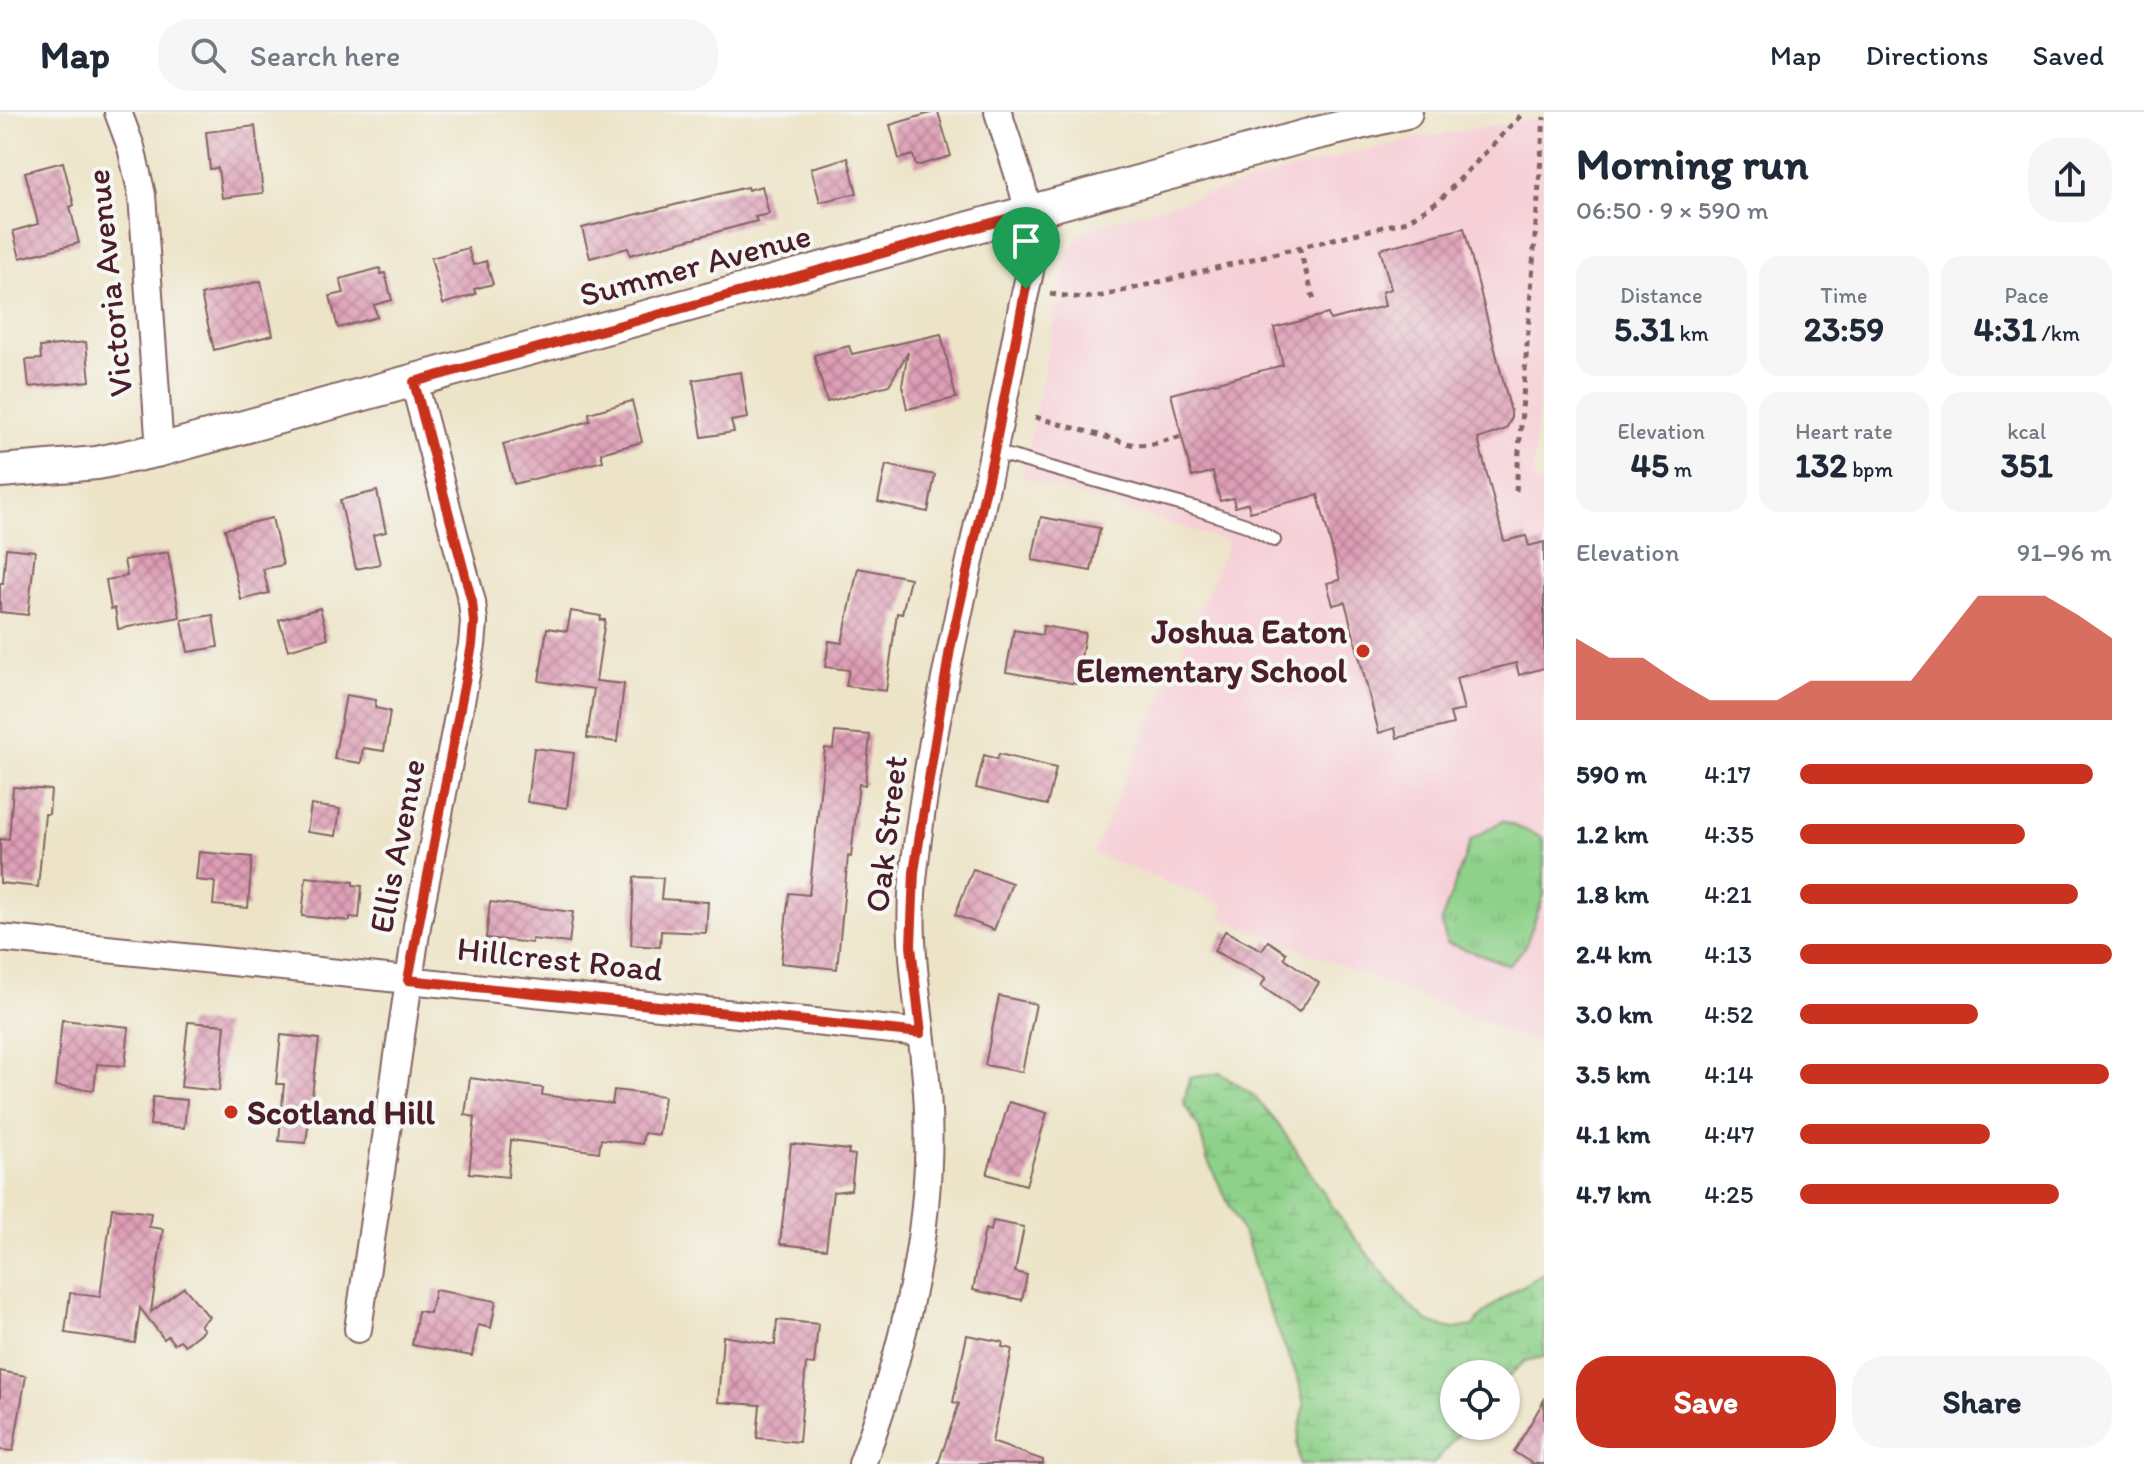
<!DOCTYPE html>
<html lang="en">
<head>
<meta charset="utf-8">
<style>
	:root { --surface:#fff; --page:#f6f6f7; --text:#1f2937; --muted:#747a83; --line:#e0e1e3; --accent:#c8321e }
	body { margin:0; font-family:Itim,sans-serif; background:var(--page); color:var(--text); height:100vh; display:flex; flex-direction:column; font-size:30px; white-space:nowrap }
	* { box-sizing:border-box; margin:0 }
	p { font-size:26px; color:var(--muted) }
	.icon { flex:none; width:44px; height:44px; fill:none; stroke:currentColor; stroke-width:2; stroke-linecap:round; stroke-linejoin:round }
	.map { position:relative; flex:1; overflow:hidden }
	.panel { display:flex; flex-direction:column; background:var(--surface); width:600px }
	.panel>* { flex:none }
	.tools { position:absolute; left:1440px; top:1248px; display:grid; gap:16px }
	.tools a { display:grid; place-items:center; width:80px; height:80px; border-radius:50%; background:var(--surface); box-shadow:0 2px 6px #0004; font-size:40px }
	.pin { position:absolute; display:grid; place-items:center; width:68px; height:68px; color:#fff; margin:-82px -34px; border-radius:50% 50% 50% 0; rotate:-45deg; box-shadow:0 0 8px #0007 }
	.pin .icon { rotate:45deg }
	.round { display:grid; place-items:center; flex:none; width:84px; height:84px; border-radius:32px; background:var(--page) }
	.overview { display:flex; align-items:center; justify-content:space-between; height:136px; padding:0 32px }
	h1 { font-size:44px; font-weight:700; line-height:60px }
	.figures { display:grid; grid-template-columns:repeat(3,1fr); gap:12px; height:136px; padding:8px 32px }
	.figures div { display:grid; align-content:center; border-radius:20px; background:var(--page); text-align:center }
	.figures b { font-size:34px; font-weight:700 }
	.figures small { font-size:22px; font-weight:400 }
	.figures p { font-size:22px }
	.chart { height:224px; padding:16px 32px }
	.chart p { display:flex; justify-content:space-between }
	.chart svg { width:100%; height:144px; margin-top:8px; fill:var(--accent); opacity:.7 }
	.action { display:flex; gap:16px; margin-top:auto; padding:16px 32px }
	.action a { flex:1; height:92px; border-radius:32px; background:var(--accent); color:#fff; font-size:32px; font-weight:700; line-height:92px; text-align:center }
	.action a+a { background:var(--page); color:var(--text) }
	ul { padding:0 32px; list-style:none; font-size:26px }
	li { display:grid; grid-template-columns:128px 96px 1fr; align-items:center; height:60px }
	li i { height:20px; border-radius:10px; background:var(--accent) }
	header { display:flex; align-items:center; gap:48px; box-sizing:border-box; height:112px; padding:0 40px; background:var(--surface); border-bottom:2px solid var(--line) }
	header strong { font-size:38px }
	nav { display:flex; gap:44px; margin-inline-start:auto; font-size:28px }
	.search { width:560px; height:72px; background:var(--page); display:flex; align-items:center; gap:20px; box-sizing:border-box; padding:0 28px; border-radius:32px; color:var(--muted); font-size:30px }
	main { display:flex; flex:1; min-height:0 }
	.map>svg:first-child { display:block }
	.built { fill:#f6cfd7 }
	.wetland { fill:url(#wetland-marsh); stroke:#6c785a; stroke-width:2 }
	.park { fill:url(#park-tufts); stroke:#6c785a; stroke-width:2 }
	.building { fill:url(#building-cross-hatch) }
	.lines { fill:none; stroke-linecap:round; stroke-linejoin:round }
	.service-casing { stroke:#836462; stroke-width:16 }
	.minor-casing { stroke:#836462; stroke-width:30 }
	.tertiary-casing { stroke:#836462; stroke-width:36 }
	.path { stroke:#836462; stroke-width:5; stroke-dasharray:6 6; stroke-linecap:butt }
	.service { stroke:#fff; stroke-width:12 }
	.minor { stroke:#fff; stroke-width:26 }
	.tertiary { stroke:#fff; stroke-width:32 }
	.route-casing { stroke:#fff; stroke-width:16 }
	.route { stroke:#c8321e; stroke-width:10 }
	.poi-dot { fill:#c8321e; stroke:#f6f6f2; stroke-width:3 }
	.labels { text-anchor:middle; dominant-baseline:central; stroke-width:8; stroke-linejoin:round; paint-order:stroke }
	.street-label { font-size:34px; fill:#4a1f2b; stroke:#f6f6f2 }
	.poi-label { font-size:34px; font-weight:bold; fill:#4a1f2b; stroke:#f6f6f2; text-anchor:end }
</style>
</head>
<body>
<header>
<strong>Map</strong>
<div class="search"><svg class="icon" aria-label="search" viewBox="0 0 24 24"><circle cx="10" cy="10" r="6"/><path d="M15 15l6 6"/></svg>Search here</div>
<nav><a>Map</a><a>Directions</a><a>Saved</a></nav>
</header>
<main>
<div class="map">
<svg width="1544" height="1352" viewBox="0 0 1544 1352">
	<defs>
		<pattern id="wetland-marsh" width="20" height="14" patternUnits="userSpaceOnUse" patternTransform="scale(2)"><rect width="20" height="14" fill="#8ed18a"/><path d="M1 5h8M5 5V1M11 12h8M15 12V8" fill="none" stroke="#7cb377"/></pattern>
		<pattern id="park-tufts" width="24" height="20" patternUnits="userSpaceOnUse" patternTransform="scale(2)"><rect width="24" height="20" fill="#8ed18a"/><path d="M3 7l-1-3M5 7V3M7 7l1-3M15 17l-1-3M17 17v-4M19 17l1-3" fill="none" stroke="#7cb377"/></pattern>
		<pattern id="building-cross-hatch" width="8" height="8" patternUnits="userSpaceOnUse" patternTransform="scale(2)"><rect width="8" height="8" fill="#de9eb6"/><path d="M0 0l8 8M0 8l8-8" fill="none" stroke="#b68094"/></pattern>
	</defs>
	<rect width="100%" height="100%" fill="#f6f6f2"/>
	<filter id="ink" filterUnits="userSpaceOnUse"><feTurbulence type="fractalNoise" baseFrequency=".0125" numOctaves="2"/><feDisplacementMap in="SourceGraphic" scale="16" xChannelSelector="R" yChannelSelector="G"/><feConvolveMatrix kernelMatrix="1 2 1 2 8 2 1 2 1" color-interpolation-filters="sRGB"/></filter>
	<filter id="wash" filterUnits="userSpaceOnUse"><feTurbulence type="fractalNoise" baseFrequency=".006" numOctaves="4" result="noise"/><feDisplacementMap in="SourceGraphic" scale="32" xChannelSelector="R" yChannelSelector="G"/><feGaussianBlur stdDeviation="1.8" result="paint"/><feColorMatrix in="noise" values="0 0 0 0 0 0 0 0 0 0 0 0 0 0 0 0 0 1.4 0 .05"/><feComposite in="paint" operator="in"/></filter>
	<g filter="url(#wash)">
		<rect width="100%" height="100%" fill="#ede4c8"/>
		<!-- built -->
		<path class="built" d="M1544,6V226L1533,360L1535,368L1544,374V934L1220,806L1224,793L1093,741L1229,430L1022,365L1067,146L1072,135L1085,120L1101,112L1341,44L1419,26Z"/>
		<!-- wetland -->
		<path class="wetland" d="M1220,961L1253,983L1279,1013L1349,1119L1408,1192L1428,1210L1444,1215L1455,1217L1473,1214C1493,1188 1517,1178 1544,1161V1245L1525,1249L1506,1267V1262H1454V1314H1466L1433,1352H1299L1297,1330L1304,1294L1299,1269L1261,1178L1248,1132L1207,1047L1199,1016L1184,992L1189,966Z"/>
		<!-- park -->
		<path class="park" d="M1502,709L1544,726V783L1525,835L1509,853L1447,831L1441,810L1471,728Z"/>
		<g id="blocks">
			<!-- building -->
			<g class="building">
				<path d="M934,0H938L951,44L916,54L913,43L899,47L890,13Z"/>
				<path d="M255,14L263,81L222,86L218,56L210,57L206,20Z"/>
				<path d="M848,46L857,81L820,90L811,56Z"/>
				<path d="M63,50L74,93L70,95L79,131L20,146L13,119L38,112L25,60Z"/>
				<path d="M762,74L769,102L755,105L757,109L630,143L628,136L590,146L582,116L747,75L748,78Z"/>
				<path d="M1464,116L1511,300V307L1506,317L1478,327L1504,429L1526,424L1529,434L1544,430V556L1519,563L1516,551L1456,566L1464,598L1450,601L1453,612L1397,626L1395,616L1379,621L1345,490L1333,493L1327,471L1340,468L1318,383L1250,400L1248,391L1235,395L1233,386L1220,389L1213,360L1192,365L1171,282L1283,253L1274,216L1328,202L1330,208L1385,194L1382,180L1391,177L1380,137Z"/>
				<path d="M468,136L473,153L486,149L493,172L474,177L476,182L443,192L431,146Z"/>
				<path d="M380,156L381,162L385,161L392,188L374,193L377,205L338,216L330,184L344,181L340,167Z"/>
				<path d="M261,169L273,223L214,238L201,183Z"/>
				<path d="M941,222L956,286L907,297L902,273L908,240L889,273L827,290L814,243L849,234L852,242Z"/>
				<path d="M86,230L90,269L29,275L26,248L41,247L40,235Z"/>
				<path d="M741,260L748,306L731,309L734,320L702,325L693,268Z"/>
				<path d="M632,289L642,330L601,341L603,349L514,372L503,332L590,309L589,301Z"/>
				<path d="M886,353L935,363L928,400L878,390Z"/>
				<path d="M377,379L386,420L373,423L380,452L356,457L340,388Z"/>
				<path d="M1041,405L1100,416L1091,459L1032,448Z"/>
				<path d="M272,406L283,453L263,457L269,481L241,488L225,417Z"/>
				<path d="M6,436L35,439L28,503L0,500V471H3Z"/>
				<path d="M168,440L180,505L118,517L115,496L111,497L106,468L127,464L124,448Z"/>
				<path d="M858,456L910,466L902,502L897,501L886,579L846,574L849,558L825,555L829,529L842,531Z"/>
				<path d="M320,496L328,526L288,538L279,508Z"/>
				<path d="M571,499L601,504L600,508H605L596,569L624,572L617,630L587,626L594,577L539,569L547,516L567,519Z"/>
				<path d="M213,503L218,535L188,540L182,508Z"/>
				<path d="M1043,514L1085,521L1077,572L1006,560L1014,518L1042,523Z"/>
				<path d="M346,583L376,588L375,596L390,599L384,639L363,636L361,651L334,647Z"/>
				<path d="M835,620L870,623L865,673L859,672L851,745L848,744L837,857L781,851L789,781L809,783L825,636L833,637Z"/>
				<path d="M534,636L574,641L567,696L527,690Z"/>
				<path d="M999,642L1056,656L1047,693L976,676L984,643L997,647Z"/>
				<path d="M13,675L51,678L49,702H45L38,775L0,771V727L9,728Z"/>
				<path d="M311,693L340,697L336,724L307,720Z"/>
				<path d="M199,740L252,745L248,796L213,793L215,770L196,768Z"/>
				<path d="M973,757L1012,771L994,818L955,803Z"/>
				<path d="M306,765L353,770V773L362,774L359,806L350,805V809L302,804Z"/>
				<path d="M634,765L663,766L661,787L708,790L706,821L661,819L660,835L631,833Z"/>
				<path d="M490,790L573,800L569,831L532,827V831L486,826Z"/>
				<path d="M1225,819L1262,838L1268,829L1286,841L1284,846L1319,871L1299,900L1261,874L1266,866L1214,839Z"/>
				<path d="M999,884L1036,892L1022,960L985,953Z"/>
				<path d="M62,908L129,915L125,954L97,952L94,978L55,974Z"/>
				<path d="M188,910L225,913L219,979L181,975Z"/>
				<path d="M281,923L319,927L306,1031L279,1029L284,972H276Z"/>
				<path d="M470,966L543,976L542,983L612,992L614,978L664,984L659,1023L644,1021L642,1032L601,1027L599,1040L511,1028L508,1065L469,1061L475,1005L465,1003Z"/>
				<path d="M153,985L187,988L184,1016L150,1013Z"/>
				<path d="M1009,990L1047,1001L1026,1073L987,1062Z"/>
				<path d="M791,1032L849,1038L848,1042L855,1043L851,1078L833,1080L826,1137L780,1132Z"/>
				<path d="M112,1096L151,1101L149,1115L163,1117L151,1200L184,1175L209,1205L200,1213L204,1218L185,1233L180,1228L174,1232L168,1224L164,1227L140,1196L135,1231L65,1221L70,1181L100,1185Z"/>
				<path d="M993,1109L1024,1115L1015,1160L1027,1163L1022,1188L973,1178L985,1117L991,1119Z"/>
				<path d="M435,1178L496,1189L491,1216L478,1213L472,1244L412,1233L418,1199L430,1201Z"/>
				<path d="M777,1208L818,1212L814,1253L806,1252L799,1330L757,1326L760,1293L718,1290L723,1224L775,1233Z"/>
				<path d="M967,1223L1003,1230L1002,1235L1012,1237L992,1330L1043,1348V1352H938L959,1292L953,1290Z"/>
				<path d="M0,1259L26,1264L13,1339L0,1338Z"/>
				<path d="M1544,1288V1352H1533L1514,1340Z"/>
			</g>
		</g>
	</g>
	<g filter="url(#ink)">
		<use href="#blocks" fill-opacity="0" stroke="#836462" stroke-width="2"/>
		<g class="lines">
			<!-- service casing -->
			<g class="service-casing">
				<path id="service" d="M994,340L1194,396L1246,413L1274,428"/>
			</g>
			<!-- minor casing -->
			<g class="minor-casing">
				<g id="minor">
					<path d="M118,0L131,35L142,83L160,338"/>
					<path d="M0,826L921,921"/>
					<path d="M358,1217L417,814L472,533L474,510L472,490L414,270"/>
					<path d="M862,1352C905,1235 936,1105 927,980C922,905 905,834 914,759C931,603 972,451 1002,297C1009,263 1015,229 1022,195C1026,175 1033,154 1033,134C1032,94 1010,39 998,0"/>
				</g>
			</g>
			<!-- tertiary casing -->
			<g class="tertiary-casing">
				<path id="tertiary" d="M0,359L97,351L160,338L1309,23L1406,0"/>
			</g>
			<!-- path -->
			<g class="path">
				<path d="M1299,135L1314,188"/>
				<path d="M1050,182L1081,186L1102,184L1407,109L1440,88L1524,0"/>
				<path d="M1035,305L1134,333L1153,332L1182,324"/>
				<path d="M1516,379L1544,5"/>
			</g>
			<!-- service -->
			<use href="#service" class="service"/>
			<!-- minor -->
			<use href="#minor" class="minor"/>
			<!-- tertiary -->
			<use href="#tertiary" class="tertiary"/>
		</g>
	</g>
	<g class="lines" filter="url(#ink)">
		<!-- route casing -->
		<g class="route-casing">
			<path id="route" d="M1028,101L1032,144L994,340L950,537L914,760L911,834L921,921L408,868L472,533L474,510L472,490L414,270Z"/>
		</g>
		<!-- route -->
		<use href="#route" class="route"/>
	</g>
	<!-- markers -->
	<g class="poi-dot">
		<circle cx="1363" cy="539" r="8"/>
		<circle cx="231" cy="1000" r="8"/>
	</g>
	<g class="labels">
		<!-- street labels -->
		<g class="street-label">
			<text transform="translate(695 153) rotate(-15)">Summer Avenue</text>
			<text transform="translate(109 171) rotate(-96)">Victoria Avenue</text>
			<text transform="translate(886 722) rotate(-83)">Oak Street</text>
			<text transform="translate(397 734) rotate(-79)">Ellis Avenue</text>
			<text transform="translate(560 847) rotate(6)">Hillcrest Road</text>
		</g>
		<!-- poi labels -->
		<g class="poi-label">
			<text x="1347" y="519">Joshua Eaton<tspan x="1347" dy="39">Elementary School</tspan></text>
			<text x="247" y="1000" text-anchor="start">Scotland Hill</text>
		</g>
	</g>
</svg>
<div class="tools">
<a><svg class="icon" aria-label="locate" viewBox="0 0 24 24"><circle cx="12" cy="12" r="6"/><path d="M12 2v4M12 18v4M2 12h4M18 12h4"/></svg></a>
</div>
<div class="pin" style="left:1026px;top:177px;background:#1e9e55"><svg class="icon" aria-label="arrive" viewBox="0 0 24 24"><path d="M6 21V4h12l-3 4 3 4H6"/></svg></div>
</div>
<section class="panel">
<div class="overview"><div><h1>Morning run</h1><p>06:50 · 9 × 590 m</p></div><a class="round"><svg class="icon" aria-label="share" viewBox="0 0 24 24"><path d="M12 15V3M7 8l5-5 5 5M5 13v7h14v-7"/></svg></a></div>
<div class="figures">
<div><p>Distance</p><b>5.31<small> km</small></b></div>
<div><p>Time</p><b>23:59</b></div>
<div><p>Pace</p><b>4:31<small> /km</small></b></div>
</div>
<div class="figures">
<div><p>Elevation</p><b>45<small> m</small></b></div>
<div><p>Heart rate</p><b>132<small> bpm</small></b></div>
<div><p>kcal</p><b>351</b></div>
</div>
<div class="chart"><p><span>Elevation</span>91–96 m</p>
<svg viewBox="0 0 160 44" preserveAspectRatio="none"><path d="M0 44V19L10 25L20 25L30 32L40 38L50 38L60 38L70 32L80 32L90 32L100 32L110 19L120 6L130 6L140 6L150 12L160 19V44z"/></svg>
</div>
<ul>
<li><b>590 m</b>4:17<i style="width:94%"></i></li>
<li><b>1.2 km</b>4:35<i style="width:72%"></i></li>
<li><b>1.8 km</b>4:21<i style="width:89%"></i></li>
<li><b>2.4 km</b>4:13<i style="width:100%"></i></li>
<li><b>3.0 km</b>4:52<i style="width:57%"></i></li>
<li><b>3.5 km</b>4:14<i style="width:99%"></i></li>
<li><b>4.1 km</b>4:47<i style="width:61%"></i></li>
<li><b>4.7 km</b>4:25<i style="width:83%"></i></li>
</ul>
<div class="action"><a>Save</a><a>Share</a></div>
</section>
</main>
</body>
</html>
